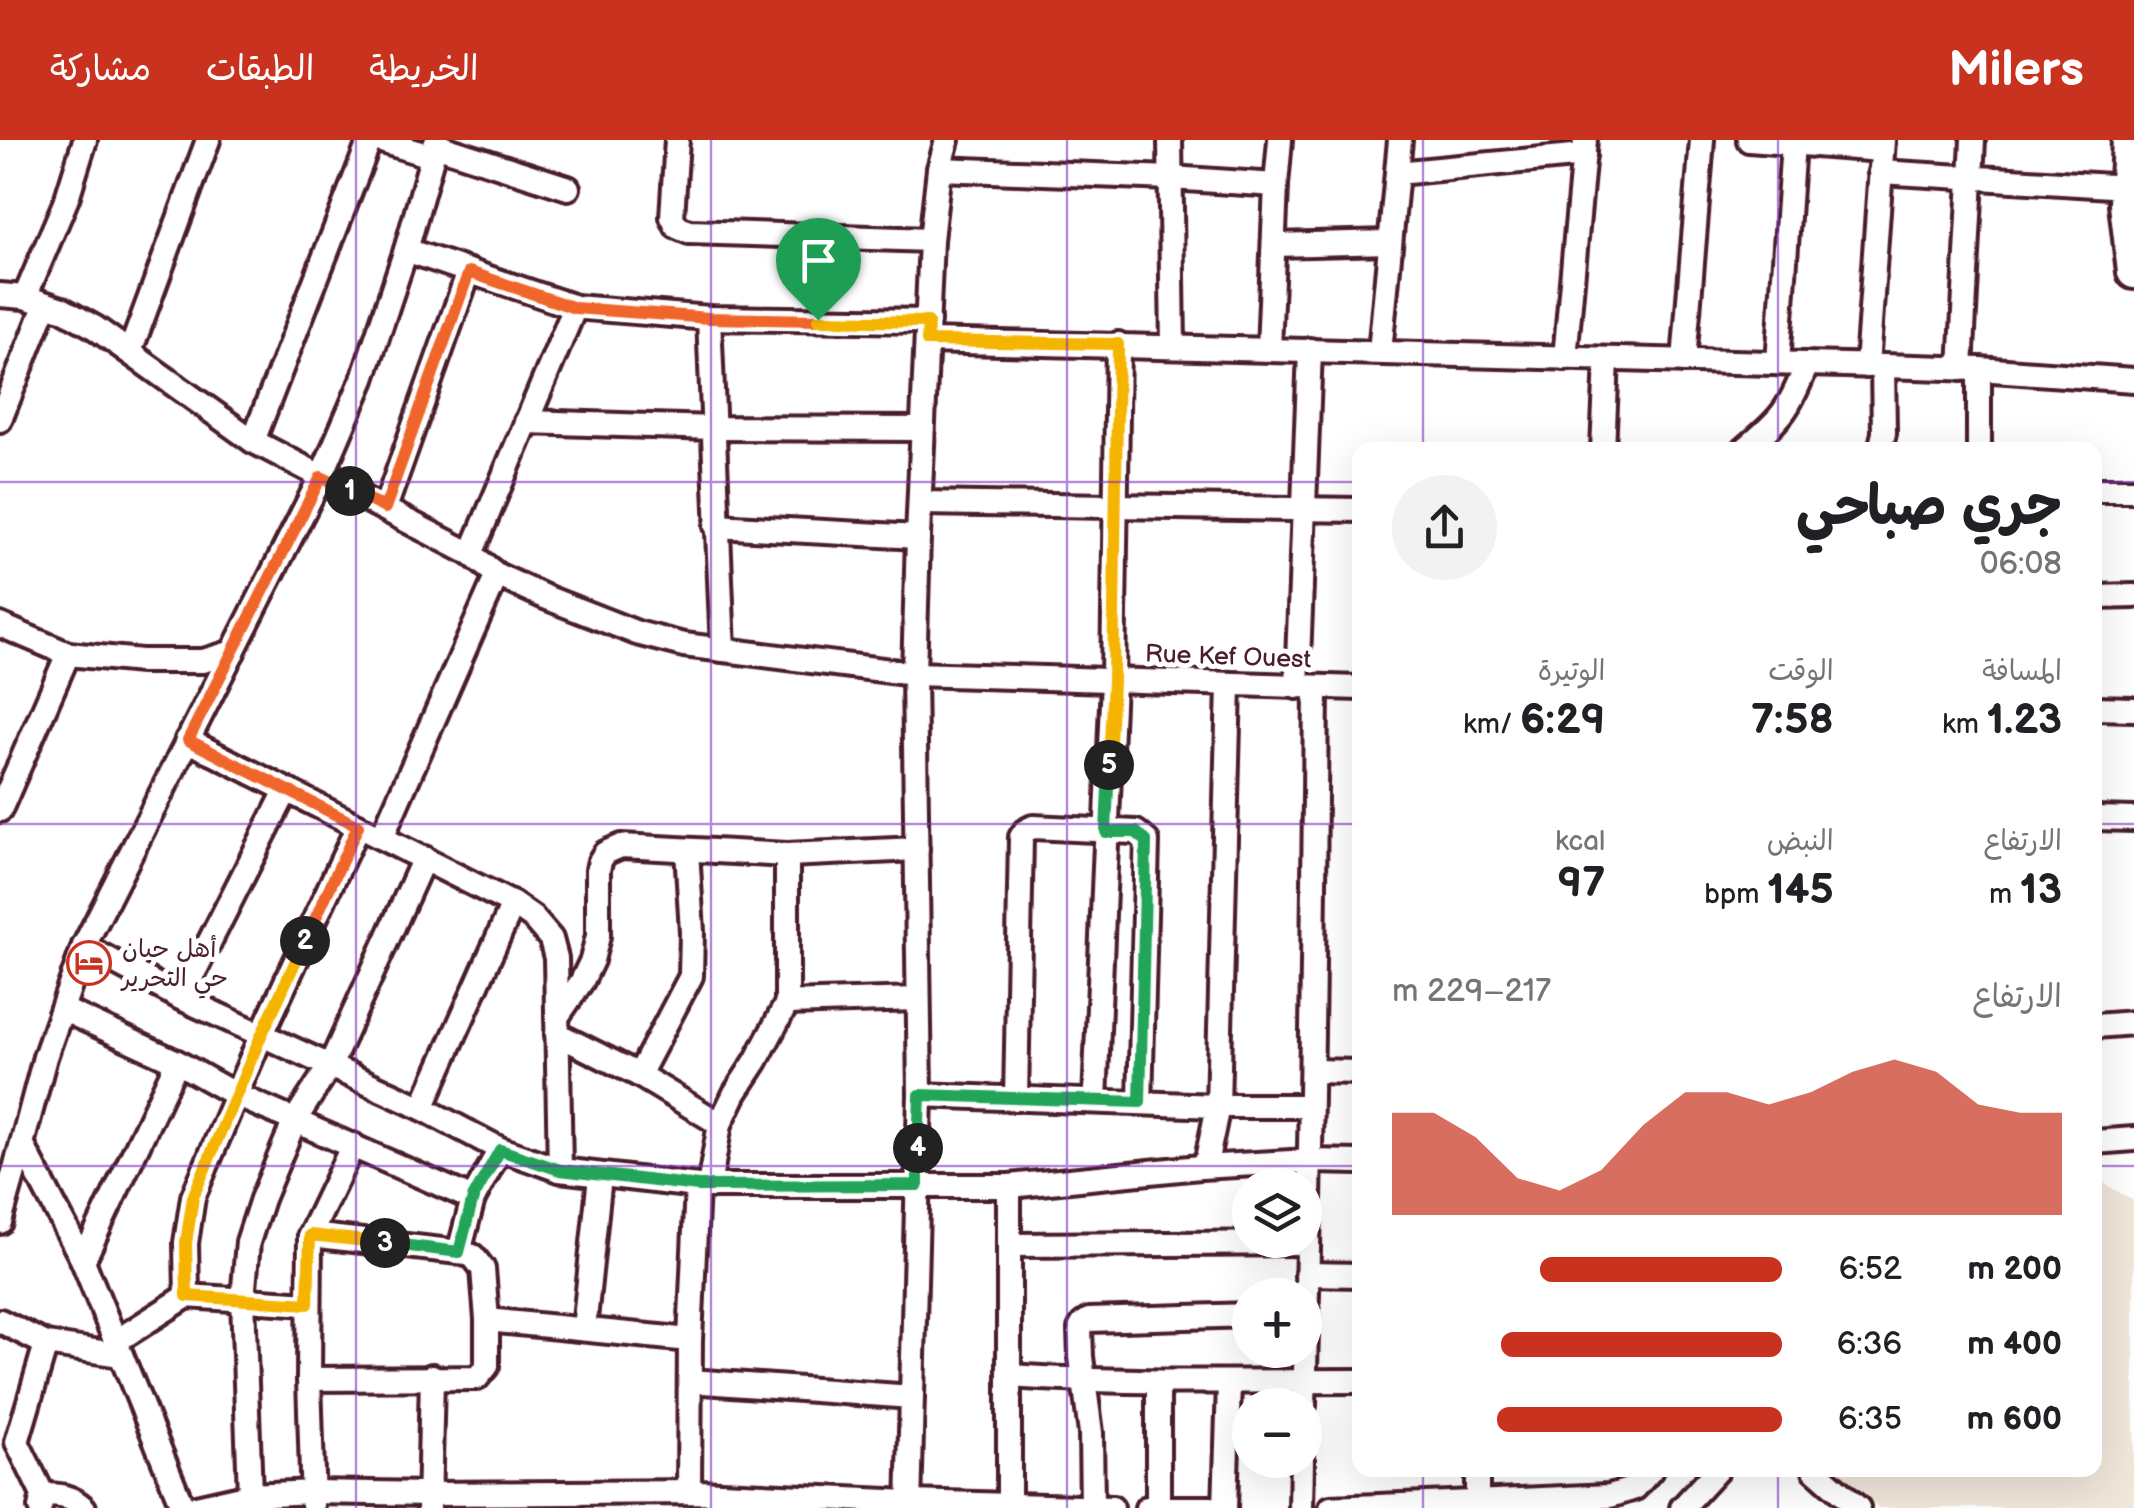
<!DOCTYPE html>
<html lang="ar">
<head>
<meta charset="utf-8">
<style>
	:root { --surface:#fff; --page:#f2f2f2; --text:#202124; --muted:#757577; --accent:#c8321e }
	body { margin:0; font-family:"Balsamiq Sans","Playpen Sans Arabic",sans-serif; background:var(--page); color:var(--text); direction:rtl; height:100vh; display:flex; flex-direction:column; font-size:38px; white-space:nowrap }
	* { box-sizing:border-box; margin:0 }
	p { font-size:32px; color:var(--muted) }
	.icon { flex:none; width:55px; height:55px; fill:none; stroke:currentColor; stroke-width:2; stroke-linecap:round; stroke-linejoin:round }
	.map { position:relative; flex:1; overflow:hidden; direction:ltr }
	.sheet { position:absolute; left:1352px; top:302px; width:750px; height:1035px; display:flex; flex-direction:column; background:var(--surface); border-radius:20px; box-shadow:0 10px 40px #0002; direction:rtl }
	.sheet>* { flex:none }
	.controls { position:absolute; left:1232px; top:1028px; display:grid; gap:20px }
	.controls a { display:grid; place-items:center; width:90px; height:90px; border-radius:50%; background:var(--surface); box-shadow:0 10px 40px #0002; font-size:50px }
	.pin { position:absolute; display:grid; place-items:center; width:85px; height:85px; color:#fff; margin:-102px -42px; border-radius:50% 50% 50% 0; rotate:-45deg; box-shadow:0 0 10px #0007 }
	.pin .icon { rotate:45deg }
	.km { position:absolute; width:50px; height:50px; margin:-25px; border-radius:50%; background:#222; color:#fff; font-size:28px; line-height:50px; text-align:center }
	.round { display:grid; place-items:center; flex:none; width:105px; height:105px; border-radius:52px; background:var(--page) }
	.overview { display:flex; align-items:center; justify-content:space-between; height:170px; padding:0 40px }
	h1 { font-size:55px; font-weight:700; line-height:75px }
	.stats { display:grid; grid-template-columns:repeat(3,1fr); gap:15px; height:170px; padding:10px 40px }
	.stats div { display:grid; align-content:center }
	.stats b { font-size:42px; font-weight:700 }
	.stats small { font-size:28px; font-weight:400 }
	.stats p { font-size:28px }
	.chart { height:280px; padding:20px 40px }
	.chart p { display:flex; justify-content:space-between }
	.chart svg { width:100%; height:180px; margin-top:10px; fill:var(--accent); opacity:.7 }
	ul { padding:0 40px; list-style:none; font-size:32px }
	li { display:grid; grid-template-columns:160px 120px 1fr; align-items:center; height:75px }
	li i { height:25px; border-radius:12px; background:var(--accent) }
	header { display:flex; align-items:center; gap:60px; box-sizing:border-box; height:140px; padding:0 50px; background:var(--accent); color:#fff }
	header strong { font-size:48px }
	nav { display:flex; gap:55px; margin-inline-start:auto; font-size:35px }
	.map>svg:first-child { display:block }
	.built { fill:#f1e6da }
	.lines { fill:none; stroke-linecap:round; stroke-linejoin:round }
	.street-casing { stroke:#4a1f2b; stroke-width:30 }
	.secondary-casing { stroke:#4a1f2b; stroke-width:40 }
	.street { stroke:#fff; stroke-width:22 }
	.secondary { stroke:#fff; stroke-width:32 }
	.split-1-casing { stroke:#fff; stroke-width:20 }
	.split-2-casing { stroke:#fff; stroke-width:20 }
	.split-3-casing { stroke:#fff; stroke-width:20 }
	.split-4-casing { stroke:#fff; stroke-width:20 }
	.split-5-casing { stroke:#fff; stroke-width:20 }
	.split-6-casing { stroke:#fff; stroke-width:20 }
	.split-1 { stroke:#f0652b; stroke-width:12 }
	.split-2 { stroke:#f0652b; stroke-width:12 }
	.split-3 { stroke:#f5b400; stroke-width:12 }
	.split-4 { stroke:#22a559; stroke-width:12 }
	.split-5 { stroke:#22a559; stroke-width:12 }
	.split-6 { stroke:#f5b400; stroke-width:12 }
	.grid { fill:none; stroke:#7b2cbf; stroke-width:2.5; stroke-opacity:0.55 }
	.labels { text-anchor:middle; dominant-baseline:central; stroke-width:10; stroke-linejoin:round; paint-order:stroke }
	.street-label { font-size:25px; fill:#4a1f2b; stroke:#fff }
	.poi-label { font-size:25px; fill:#4a1f2b; stroke:#fff; text-anchor:start }
</style>
</head>
<body>
<header>
<strong>Milers</strong>
<nav><a>الخريطة</a><a>الطبقات</a><a>مشاركة</a></nav>
</header>
<div class="map">
<svg width="2134" height="1368" viewBox="0 0 2134 1368">
	<rect width="100%" height="100%" fill="#fff"/>
	<filter id="ink" filterUnits="userSpaceOnUse"><feTurbulence type="fractalNoise" baseFrequency=".01" numOctaves="2"/><feDisplacementMap in="SourceGraphic" scale="20" xChannelSelector="R" yChannelSelector="G"/><feConvolveMatrix kernelMatrix="1 2 1 2 8 2 1 2 1" color-interpolation-filters="sRGB"/></filter>
	<g filter="url(#ink)">
		<!-- built -->
		<path class="built" d="M2095,1038L2134,1061V1368H1878L1838,1330H2095Z"/>
		<g class="lines">
			<!-- street casing -->
			<g class="street-casing">
				<g id="street">
					<path d="M378,0L431,16"/>
					<path d="M677,0L672,77L677,87L689,92L931,100"/>
					<path d="M1170,0L1173,206"/>
					<path d="M1749,0L1882,10"/>
					<path d="M435,5L568,48"/>
					<path d="M939,29L1171,38L1276,45"/>
					<path d="M1880,32L2127,47"/>
					<path d="M1397,33L1584,15"/>
					<path d="M1274,105L1390,102"/>
					<path d="M406,110L575,167L709,178L928,181"/>
					<path d="M0,155L25,157L62,169L94,187L253,301L471,414L497,435L545,457L637,493L684,505L914,534L1360,548"/>
					<path d="M25,157L67,58L85,0"/>
					<path d="M709,178L723,510"/>
					<path d="M927,201L1883,226L1979,229L2134,240"/>
					<path d="M1269,209L1276,45L1280,0"/>
					<path d="M130,212L208,0"/>
					<path d="M1380,212L1400,0"/>
					<path d="M1565,218L1585,0"/>
					<path d="M1684,221L1702,0"/>
					<path d="M1778,223L1793,3"/>
					<path d="M1867,226L1883,0"/>
					<path d="M1961,229L1973,0"/>
					<path d="M0,280L46,164"/>
					<path d="M526,282L714,288L922,289"/>
					<path d="M253,301L370,0"/>
					<path d="M1603,310L1607,219"/>
					<path d="M1744,310C1782,278 1789,270 1807,224"/>
					<path d="M1880,310L1884,293L1883,226"/>
					<path d="M1979,310V229"/>
					<path d="M2095,350H2134"/>
					<path d="M920,363L1360,370"/>
					<path d="M385,368L469,131"/>
					<path d="M716,386L918,397"/>
					<path d="M471,414L575,167"/>
					<path d="M2095,457L2134,456"/>
					<path d="M0,485L68,514L141,521H203L233,512"/>
					<path d="M1297,547L1310,210"/>
					<path d="M2095,568L2134,569"/>
					<path d="M187,600L513,764L533,778L551,799L556,818L560,1030L697,1046H1009L1200,1027L1310,1021L1360,1022"/>
					<path d="M0,670L68,514"/>
					<path d="M2095,678L2134,679"/>
					<path d="M382,697L497,435"/>
					<path d="M84,806L181,858L422,968L500,1009L560,1030"/>
					<path d="M181,858L286,651"/>
					<path d="M787,863L918,859"/>
					<path d="M62,869L177,922L236,955L473,1059"/>
					<path d="M557,877L582,841L592,820L598,796V730L600,721L605,713L621,706L787,715L917,709"/>
					<path d="M2095,886L2134,883"/>
					<path d="M557,894L639,935L720,984"/>
					<path d="M1313,931L1360,932"/>
					<path d="M639,935L691,836L692,792L687,710"/>
					<path d="M920,955L1218,966H1310"/>
					<path d="M1016,959L1021,697L1025,691L1033,687L1136,692L1147,701L1140,962"/>
					<path d="M1095,960L1113,541L1118,204"/>
					<path d="M422,968L513,764"/>
					<path d="M2095,1002L2134,999"/>
					<path d="M1200,1027L1207,1019L1218,966L1229,545"/>
					<path d="M709,1046L720,984L735,953L756,921L787,863V715"/>
					<path d="M0,1082L22,1004"/>
					<path d="M310,1095L459,1112L473,1116L483,1129L487,1180V1226L477,1238L309,1239L313,1365"/>
					<path d="M1010,1105L1307,1103"/>
					<path d="M459,1112L473,1059L500,1009"/>
					<path d="M83,1121L177,922"/>
					<path d="M1307,1134L1360,1135"/>
					<path d="M308,1164L187,1156L186,1103L193,1057L261,896L358,686"/>
					<path d="M487,1180L690,1200L697,1046"/>
					<path d="M0,1181L46,1204L121,1215"/>
					<path d="M584,1189L600,1036"/>
					<path d="M115,1202L187,1156"/>
					<path d="M1010,1236C1127,1244 1243,1241 1360,1241"/>
					<path d="M309,1239L310,1095L353,1005"/>
					<path d="M690,1241L912,1257"/>
					<path d="M1158,1242V1367"/>
					<path d="M1304,1265C1311,1026 1314,787 1316,548"/>
					<path d="M1815,1330L1858,1368"/>
					<path d="M689,1352L690,1200"/>
					<path d="M43,1355C60,1355 71,1356 84,1368"/>
					<path d="M250,1355L243,1159L248,1102L262,1059L295,980L331,924L424,718"/>
					<path d="M1477,1362V1330"/>
					<path d="M1009,1366V1046"/>
					<path d="M1092,1367L1091,1293L1081,1217L1080,1189L1083,1184L1089,1180L1250,1175"/>
					<path d="M40,1368L43,1355L17,1302L46,1204"/>
					<path d="M183,1368L83,1121L22,1004L45,917L84,806L321,337L363,239L406,110L437,0"/>
					<path d="M192,1368L250,1355L313,1352L430,1354L699,1352L909,1362L1112,1368"/>
					<path d="M429,1368L432,1236"/>
					<path d="M909,1368L920,955L914,534L918,397L931,100L939,29L947,0"/>
					<path d="M1147,1368H1211"/>
					<path d="M1225,1368L1229,1243"/>
					<path d="M1301,1368L1302,1320"/>
					<path d="M1331,1368L1610,1356L1635,1348L1651,1330"/>
					<path d="M1682,1368L1717,1330"/>
				</g>
			</g>
			<!-- secondary casing -->
			<g class="secondary-casing">
				<path id="secondary" d="M2129,0L2126,64L2134,132"/>
			</g>
			<!-- street -->
			<use href="#street" class="street"/>
			<!-- secondary -->
			<use href="#secondary" class="secondary"/>
		</g>
	</g>
	<g class="lines" filter="url(#ink)">
		<!-- split-1 casing -->
		<g class="split-1-casing">
			<path id="split-1" d="M350,351L385,368L469,132L575,168L709,178L818,180"/>
		</g>
		<!-- split-2 casing -->
		<g class="split-2-casing">
			<path id="split-2" d="M305,801L358,686L188,600L321,337L350,351"/>
		</g>
		<!-- split-3 casing -->
		<g class="split-3-casing">
			<path id="split-3" d="M305,801L261,896L193,1057L186,1103L187,1156L308,1164L310,1095L385,1103"/>
		</g>
		<!-- split-4 casing -->
		<g class="split-4-casing">
			<path id="split-4" d="M385,1103L459,1112L473,1058L500,1010L560,1030L698,1046L918,1045V1008"/>
		</g>
		<!-- split-5 casing -->
		<g class="split-5-casing">
			<path id="split-5" d="M918,1008L920,955L1140,962L1146,701L1136,692H1106L1109,625"/>
		</g>
		<!-- split-6 casing -->
		<g class="split-6-casing">
			<path id="split-6" d="M818,180L928,182L927,201L1118,204L1113,541L1109,625"/>
		</g>
		<!-- split-1 -->
		<use href="#split-1" class="split-1"/>
		<!-- split-2 -->
		<use href="#split-2" class="split-2"/>
		<!-- split-3 -->
		<use href="#split-3" class="split-3"/>
		<!-- split-4 -->
		<use href="#split-4" class="split-4"/>
		<!-- split-5 -->
		<use href="#split-5" class="split-5"/>
		<!-- split-6 -->
		<use href="#split-6" class="split-6"/>
	</g>
	<!-- grid -->
	<path class="grid" d="M356,0V1368M711,0V1368M1067,0V1368M1423,0V310M1778,0V310M0,342H1360M2095,342H2134M0,684H1360M2095,684H2134M0,1026H1360M2095,1026H2134M1423,1330V1368M1778,1330V1368"/>
	<!-- icons -->
	<defs>
		<g id="hotel-ring" transform="scale(2.25)"><circle r="9.5" fill="#fff" stroke="#c8321e" stroke-width="1.5"/><path d="M-6-4.5h1.5V1H6V5H4.5V3h-9V5H-6ZM-4 0a1.8 1.8 0 1 1 3.6 0ZM.5 0V-2.5h3Q6-2.5 6 0Z" fill="#c8321e"/></g>
	</defs>
	<g fill-rule="evenodd">
		<use href="#hotel-ring" x="89" y="823"/>
	</g>
	<g class="labels">
		<!-- street labels -->
		<g class="street-label">
			<text transform="translate(1228 517) rotate(2)">Rue Kef Ouest</text>
		</g>
		<!-- poi labels -->
		<g class="poi-label">
			<text x="122" y="809">أهل حيان<tspan x="122" dy="29">حي التحرير</tspan></text>
		</g>
	</g>
</svg>
<div class="controls">
<a><svg class="icon" aria-label="layers" viewBox="0 0 24 24"><path d="M12 4l9 5-9 5-9-5zM3 14l9 5 9-5"/></svg></a>
<a>+</a>
<a>−</a>
</div>
<div class="pin" style="left:818px;top:180px;background:#1e9e55"><svg class="icon" aria-label="arrive" viewBox="0 0 24 24"><path d="M6 21V4h12l-3 4 3 4H6"/></svg></div>
<b class="km" style="left:350px;top:351px">1</b>
<b class="km" style="left:305px;top:801px">2</b>
<b class="km" style="left:385px;top:1103px">3</b>
<b class="km" style="left:918px;top:1008px">4</b>
<b class="km" style="left:1109px;top:625px">5</b>
<section class="sheet">
<div class="overview"><div><h1>جري صباحي</h1><p>06:08</p></div><a class="round"><svg class="icon" aria-label="share" viewBox="0 0 24 24"><path d="M12 15V3M7 8l5-5 5 5M5 13v7h14v-7"/></svg></a></div>
<div class="stats">
<div><p>المسافة</p><b>1.23<small> km</small></b></div>
<div><p>الوقت</p><b>7:58</b></div>
<div><p>الوتيرة</p><b>6:29<small> /km</small></b></div>
</div>
<div class="stats">
<div><p>الارتفاع</p><b>13<small> m</small></b></div>
<div><p>النبض</p><b>145<small> bpm</small></b></div>
<div><p>kcal</p><b>97</b></div>
</div>
<div class="chart"><p><span>الارتفاع</span>217–229 m</p>
<svg viewBox="0 0 160 44" preserveAspectRatio="none"><path d="M0 44V19L10 19L20 25L30 35L40 38L50 33L60 22L70 14L80 14L90 17L100 14L110 9L120 6L130 9L140 17L150 19L160 19V44z"/></svg>
</div>
<ul>
<li><b>200 m</b>6:52<i style="width:62%"></i></li>
<li><b>400 m</b>6:36<i style="width:72%"></i></li>
<li><b>600 m</b>6:35<i style="width:73%"></i></li>
</ul>
</section>
</div>
</body>
</html>
